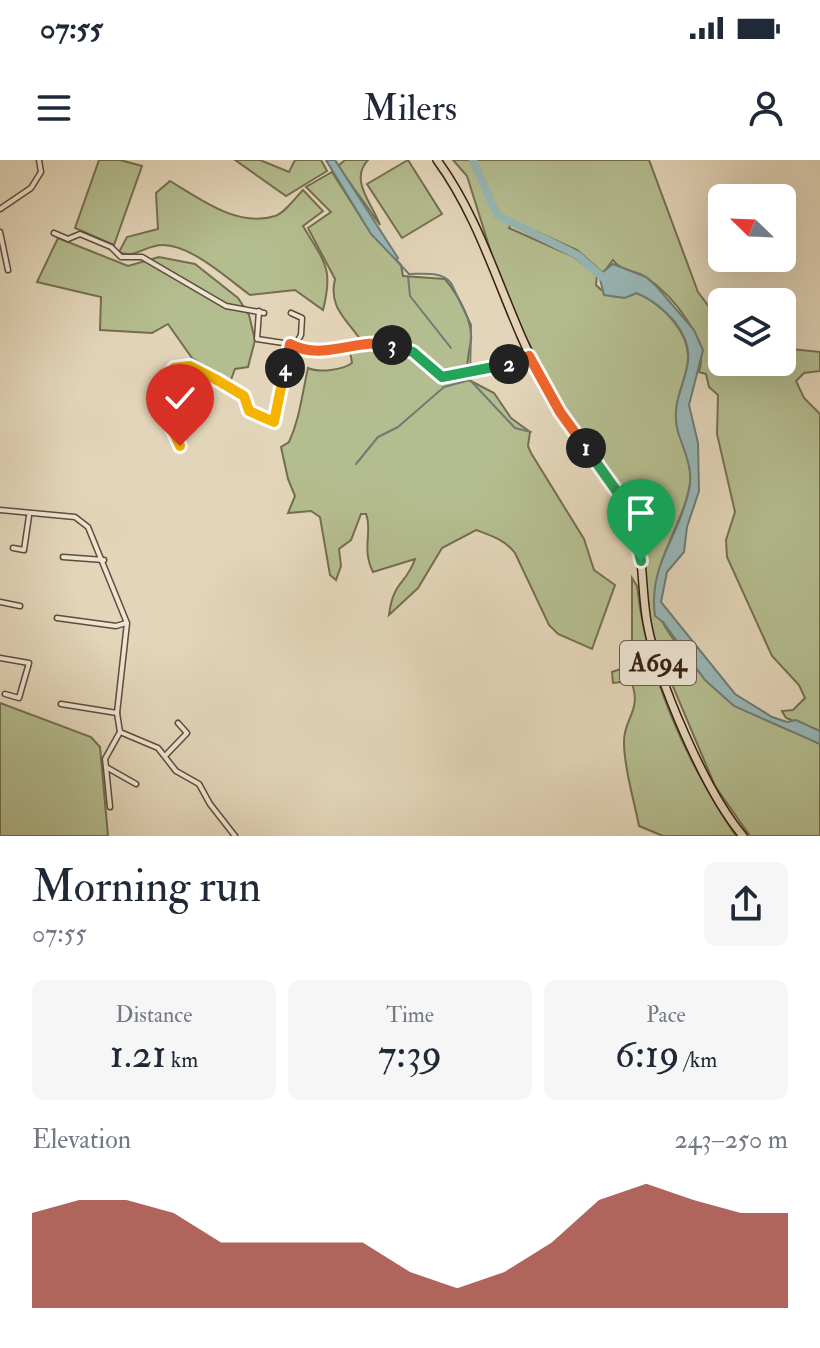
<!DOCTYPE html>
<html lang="en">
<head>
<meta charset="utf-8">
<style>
	:root { --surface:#fff; --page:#f6f6f7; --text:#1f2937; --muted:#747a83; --accent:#8f2418 }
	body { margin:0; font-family:"IM FELL Double Pica",serif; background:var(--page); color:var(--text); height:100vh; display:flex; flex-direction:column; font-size:30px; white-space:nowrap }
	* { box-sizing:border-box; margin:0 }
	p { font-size:26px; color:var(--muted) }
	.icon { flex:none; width:44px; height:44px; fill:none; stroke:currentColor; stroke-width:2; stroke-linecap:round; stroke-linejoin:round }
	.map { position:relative; height:676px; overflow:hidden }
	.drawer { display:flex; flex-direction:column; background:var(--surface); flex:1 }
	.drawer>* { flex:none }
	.needle { width:52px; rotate:293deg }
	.tools { position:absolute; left:708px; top:24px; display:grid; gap:16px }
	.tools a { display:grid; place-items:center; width:88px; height:88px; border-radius:12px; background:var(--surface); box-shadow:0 8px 32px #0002; font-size:40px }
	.pin { position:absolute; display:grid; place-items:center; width:68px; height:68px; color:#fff; margin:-82px -34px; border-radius:50% 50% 50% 0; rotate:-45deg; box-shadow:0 0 8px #0007 }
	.pin .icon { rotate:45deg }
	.km { position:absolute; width:40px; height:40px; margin:-20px; border-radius:50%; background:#222; color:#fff; font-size:22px; line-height:40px; text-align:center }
	.round { display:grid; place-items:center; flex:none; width:84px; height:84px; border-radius:12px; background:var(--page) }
	.summary { display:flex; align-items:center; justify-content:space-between; height:136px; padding:0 32px }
	h1 { font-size:44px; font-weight:600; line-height:60px }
	.stats { display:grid; grid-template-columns:repeat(3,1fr); gap:12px; height:136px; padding:8px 32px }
	.stats div { display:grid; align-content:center; border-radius:12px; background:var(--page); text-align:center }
	.stats b { font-size:40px; font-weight:600 }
	.stats small { font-size:22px; font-weight:400 }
	.stats p { font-size:22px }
	.chart { height:224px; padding:16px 32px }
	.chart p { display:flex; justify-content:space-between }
	.chart svg { width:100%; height:144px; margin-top:8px; fill:var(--accent); opacity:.7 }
	.status { display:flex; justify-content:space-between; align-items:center; height:56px; padding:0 40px; background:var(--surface); direction:ltr }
	.status svg { height:22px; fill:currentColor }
	header { display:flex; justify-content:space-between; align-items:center; height:104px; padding:0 32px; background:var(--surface); font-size:36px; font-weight:600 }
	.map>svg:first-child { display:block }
	.green { fill:#b4bd8f; stroke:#746e50; stroke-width:2 }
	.water { fill:#97b7b7; stroke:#6f7a75; stroke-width:2 }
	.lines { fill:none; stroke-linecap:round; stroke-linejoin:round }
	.stream { stroke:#6f7a75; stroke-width:2 }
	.river { stroke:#97b7b7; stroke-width:8 }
	.street-casing { stroke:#5f4c3b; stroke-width:7 }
	.primary-casing { stroke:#331f11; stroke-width:10 }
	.street { stroke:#ede4d2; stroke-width:4 }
	.primary { stroke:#e3d5b9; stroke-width:7 }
	.split-1-casing { stroke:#fff; stroke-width:16 }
	.split-2-casing { stroke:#fff; stroke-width:16 }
	.split-3-casing { stroke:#fff; stroke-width:16 }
	.split-4-casing { stroke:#fff; stroke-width:16 }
	.split-5-casing { stroke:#fff; stroke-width:16 }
	.split-6-casing { stroke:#fff; stroke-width:16 }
	.split-1 { stroke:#22a559; stroke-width:10 }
	.split-2 { stroke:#f0652b; stroke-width:10 }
	.split-3 { stroke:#22a559; stroke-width:10 }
	.split-4 { stroke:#f0652b; stroke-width:10 }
	.split-5 { stroke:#f5b400; stroke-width:10 }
	.split-6 { stroke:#f5b400; stroke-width:10 }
	.labels { text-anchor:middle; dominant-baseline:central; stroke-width:6; stroke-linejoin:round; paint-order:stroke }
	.shield { fill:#ede4d2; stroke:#6b5a4b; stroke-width:2 }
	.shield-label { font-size:26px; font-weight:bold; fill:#331f11 }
</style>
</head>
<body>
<div class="status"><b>07:55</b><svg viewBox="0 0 49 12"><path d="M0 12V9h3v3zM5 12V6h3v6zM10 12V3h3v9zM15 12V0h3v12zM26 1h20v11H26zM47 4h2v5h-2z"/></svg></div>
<header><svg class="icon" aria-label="menu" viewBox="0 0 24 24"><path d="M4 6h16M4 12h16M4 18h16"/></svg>Milers<svg class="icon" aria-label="person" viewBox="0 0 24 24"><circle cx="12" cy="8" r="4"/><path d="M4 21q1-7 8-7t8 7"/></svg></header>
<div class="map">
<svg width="820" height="676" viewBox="0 0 820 676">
	<rect width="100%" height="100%" fill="#e3d5b9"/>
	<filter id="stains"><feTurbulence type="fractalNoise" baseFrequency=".0025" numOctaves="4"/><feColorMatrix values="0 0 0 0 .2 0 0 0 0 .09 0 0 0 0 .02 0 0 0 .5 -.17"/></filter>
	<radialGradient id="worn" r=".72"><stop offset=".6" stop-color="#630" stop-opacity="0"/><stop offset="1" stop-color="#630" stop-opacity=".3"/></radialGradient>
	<!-- green -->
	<g class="green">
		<path d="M99,0H120L142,6L114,85L75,68Z"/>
		<path d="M235,0H260L289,12L295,0H321L327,11L286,36Z"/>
		<path d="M345,0H368C349,20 372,43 380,65L338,6Z"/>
		<path d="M408,0L442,54L402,78L367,24Z"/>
		<path d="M453,0H649L698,132L719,160L722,202H782V188L820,192V211L804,213L796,221L804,238L820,254V571L786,558L782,551L793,550L805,538L799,525L772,496L727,397L726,380L735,352L717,274L718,235L709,227L706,214L699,212C710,180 673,136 646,117C635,110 620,111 613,100L603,113L577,90L513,61L509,68L574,97L597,115L596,125C607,137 622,141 636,133C650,138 665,150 674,162C709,206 666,228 678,271C684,290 694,308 689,329C680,374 645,407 660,456C665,471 677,483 686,496C732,557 758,553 820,584V676H750L715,626L658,491L650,464L642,375L636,353L609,308L563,246L520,167L501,124L467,16Z"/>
		<path d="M332,12L365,64L401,105L403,116L445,119C458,135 476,165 470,186C468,198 466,206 467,219L494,233L511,258L530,272L528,286L531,293L584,379L594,410L615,425L592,489L558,474L549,465L515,393C505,380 492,376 476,370L442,388L418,428L389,455C393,421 406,425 415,399L373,412C361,388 373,371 366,354H361L351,380L339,389L341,406L336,420L330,415L320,357L311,351L288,353L295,336L288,319L281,287L289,282C300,258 302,234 308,208C319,213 343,210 352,203L350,191L362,182C347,159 328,148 335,119L308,68L331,52L306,27Z"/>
		<path d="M170,21C200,39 238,68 275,56C285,53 295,38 303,30L323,51L303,66C324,102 334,107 323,150L295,130L250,135C228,119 190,84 162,85C146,85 135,99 119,92L127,77L158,69L156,33Z"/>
		<path d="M58,78L128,106L159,97L195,104L238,138L249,155L255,180L248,207L235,209L229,225L192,198L168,164L152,173L100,170L101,137L37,122Z"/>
		<path d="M632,418L637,426C647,516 686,601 736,676H663L639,666C634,639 624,609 624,583C623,558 643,551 631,521L613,523L612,512L632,505Z"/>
		<path d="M0,543L91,577L100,587L108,676H0Z"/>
	</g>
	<!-- water -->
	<g class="water">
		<path d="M326,0H335L398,98L396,100L371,74Z"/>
		<path d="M613,104L646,117L657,127L694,170L703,190L689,245L698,283L699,331L687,367L684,392L667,412L661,442L735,534L772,557L787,562L796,560L820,571V584L734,546L705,520L663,462L655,456C648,404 679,378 689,330C694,309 684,291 678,272C666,228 709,206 675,162C665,150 650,138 636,133L625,138L604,135L599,115Z"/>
	</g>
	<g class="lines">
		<!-- stream -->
		<g class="stream">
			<path d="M396,100L409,114C423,114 442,111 451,123L471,165L470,220L515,268L531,272"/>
			<path d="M408,116L410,136L451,188"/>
			<path d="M356,304L378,277L398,267L444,227L470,220"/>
		</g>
		<!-- river -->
		<path class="river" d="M473,0L497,55L577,95L607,121"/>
		<!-- street casing -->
		<g class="street-casing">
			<g id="street">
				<path d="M0,49L31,28L41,12L39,0"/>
				<path d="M0,72L8,110"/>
				<path d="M54,73L68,79L80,74L111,87L121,97H142L226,146L264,153"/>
				<path d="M259,151L257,179L290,184"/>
				<path d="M291,153L302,158L301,175L294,187C330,206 372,169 413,192C424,198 433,209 442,217L486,210L529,196"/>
				<path d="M180,286L158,238V228L174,208C201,205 240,225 249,251L274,262L290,184L294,187"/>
				<path d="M0,350L75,357L88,367L127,463L117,553L120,572L158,588L176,611L199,624L210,644L235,676"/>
				<path d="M13,388L24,390L29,356"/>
				<path d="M63,397L104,400"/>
				<path d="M0,442L20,446"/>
				<path d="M57,458L116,466L126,463"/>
				<path d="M0,498L29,503L19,538L5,534"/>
				<path d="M61,544L117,553"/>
				<path d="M120,572L105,599L106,607L136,624"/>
				<path d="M165,596L187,573L178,563"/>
				<path d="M106,607L110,647"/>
			</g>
		</g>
		<!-- primary casing -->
		<g class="primary-casing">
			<path id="primary" d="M437,0C486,67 504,151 544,223C567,266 620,319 633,360C644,393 641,428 647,462C657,519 705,631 743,676"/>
		</g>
		<!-- street -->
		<use href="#street" class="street"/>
		<!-- primary -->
		<use href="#primary" class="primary"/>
	</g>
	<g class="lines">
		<!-- split-1 casing -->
		<g class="split-1-casing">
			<path id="split-1" d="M586,288L630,350L641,401"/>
		</g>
		<!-- split-2 casing -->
		<g class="split-2-casing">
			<path id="split-2" d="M509,204L529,196L560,252L586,288"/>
		</g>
		<!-- split-3 casing -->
		<g class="split-3-casing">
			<path id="split-3" d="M392,185L413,192L442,217L509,204"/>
		</g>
		<!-- split-4 casing -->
		<g class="split-4-casing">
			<path id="split-4" d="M285,208L290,184C323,202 357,177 392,185"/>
		</g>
		<!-- split-5 casing -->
		<g class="split-5-casing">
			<path id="split-5" d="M217,220L244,236L249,251L274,262L285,208"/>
		</g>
		<!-- split-6 casing -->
		<g class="split-6-casing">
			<path id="split-6" d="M180,286L158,238V228L174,208L190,206L217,220"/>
		</g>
		<!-- split-1 -->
		<use href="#split-1" class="split-1"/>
		<!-- split-2 -->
		<use href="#split-2" class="split-2"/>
		<!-- split-3 -->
		<use href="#split-3" class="split-3"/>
		<!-- split-4 -->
		<use href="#split-4" class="split-4"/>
		<!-- split-5 -->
		<use href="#split-5" class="split-5"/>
		<!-- split-6 -->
		<use href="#split-6" class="split-6"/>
	</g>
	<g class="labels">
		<!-- shield labels -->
		<rect class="shield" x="620" y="481" width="76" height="44" rx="6"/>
		<g class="shield-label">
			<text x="658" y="503">A694</text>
		</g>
	</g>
	<rect width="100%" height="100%" filter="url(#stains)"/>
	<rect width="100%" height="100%" fill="url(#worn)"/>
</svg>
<div class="tools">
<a><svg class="needle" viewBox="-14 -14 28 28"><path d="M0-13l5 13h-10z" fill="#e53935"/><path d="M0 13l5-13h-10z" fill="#747a83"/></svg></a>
<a><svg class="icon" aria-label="layers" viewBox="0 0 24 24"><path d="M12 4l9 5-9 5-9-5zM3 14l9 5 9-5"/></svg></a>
</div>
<div class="pin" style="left:641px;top:401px;background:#1e9e55"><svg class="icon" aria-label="arrive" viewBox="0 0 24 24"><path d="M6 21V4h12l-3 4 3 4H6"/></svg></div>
<div class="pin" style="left:180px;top:286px;background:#d93025"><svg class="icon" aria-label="check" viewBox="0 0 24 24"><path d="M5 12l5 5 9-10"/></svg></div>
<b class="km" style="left:586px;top:288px">1</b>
<b class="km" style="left:509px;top:204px">2</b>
<b class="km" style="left:392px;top:185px">3</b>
<b class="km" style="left:285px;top:208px">4</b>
</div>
<section class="drawer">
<div class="summary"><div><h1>Morning run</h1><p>07:55</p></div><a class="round"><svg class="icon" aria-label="share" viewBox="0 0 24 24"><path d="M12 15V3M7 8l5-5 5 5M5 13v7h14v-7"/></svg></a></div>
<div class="stats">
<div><p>Distance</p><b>1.21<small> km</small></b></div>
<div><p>Time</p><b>7:39</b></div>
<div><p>Pace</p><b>6:19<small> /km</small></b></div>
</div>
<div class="chart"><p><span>Elevation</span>243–250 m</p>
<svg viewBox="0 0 160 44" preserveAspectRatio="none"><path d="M0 44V15L10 11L20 11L30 15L40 24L50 24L60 24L70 24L80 33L90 38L100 33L110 24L120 11L130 6L140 11L150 15L160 15V44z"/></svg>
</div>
</section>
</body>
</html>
